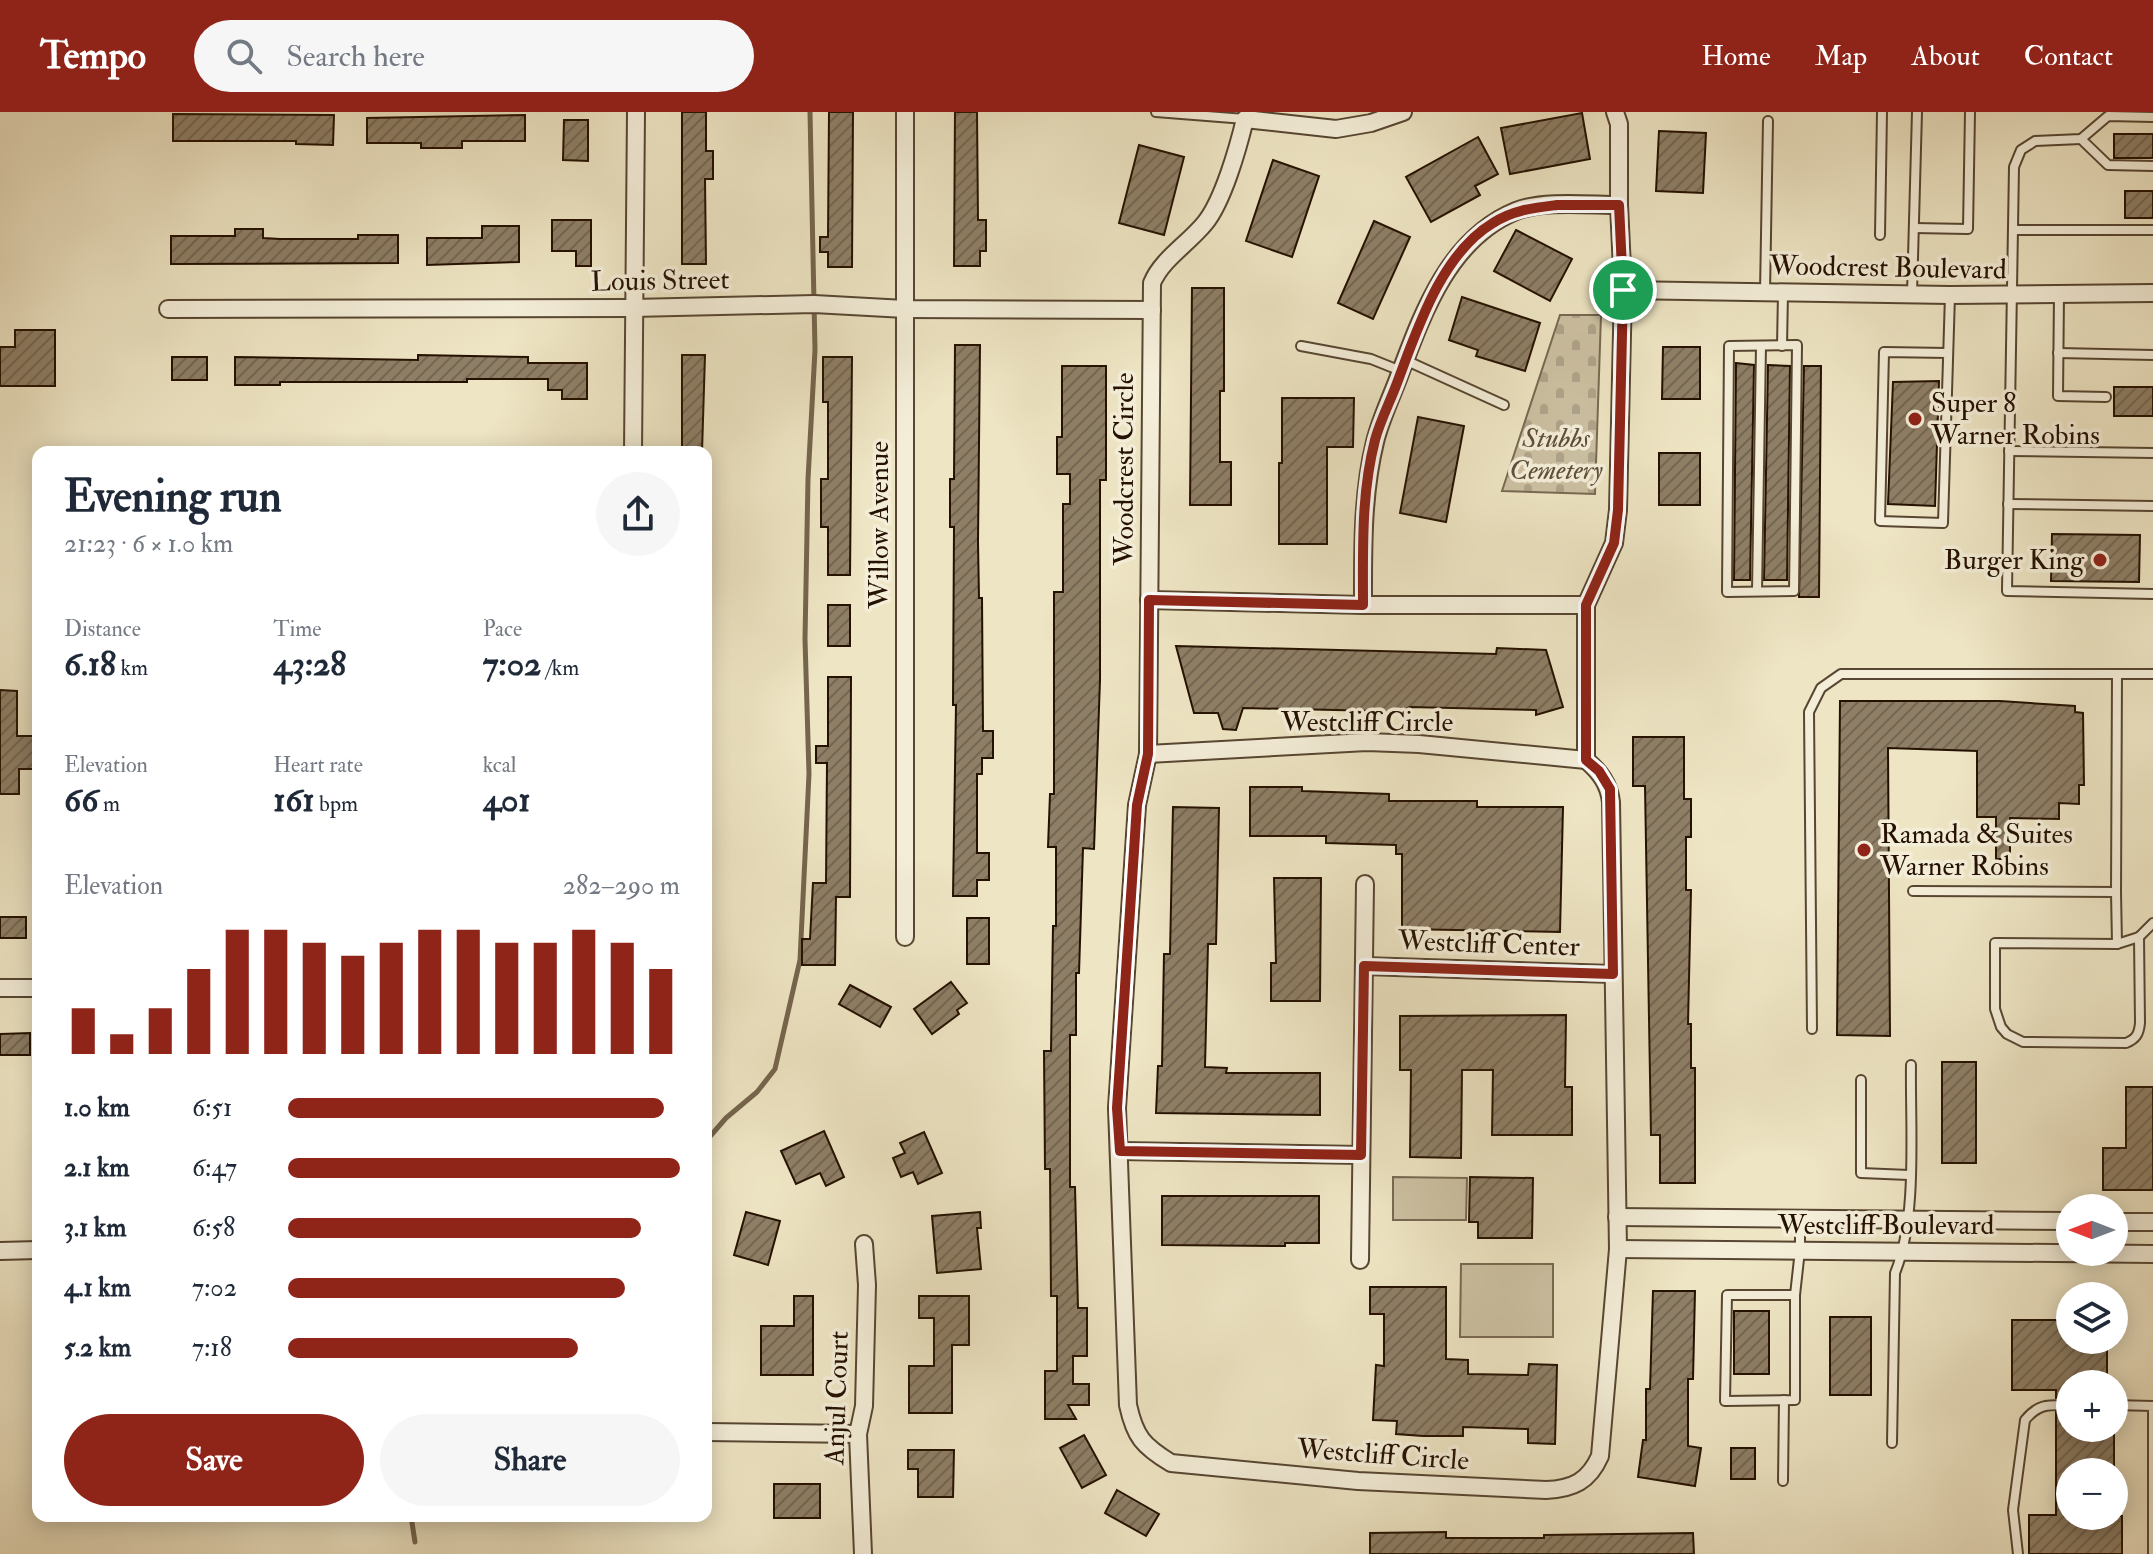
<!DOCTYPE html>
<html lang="en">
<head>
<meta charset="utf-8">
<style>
	:root { --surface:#fff; --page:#f6f6f7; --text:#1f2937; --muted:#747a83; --accent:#8f2418 }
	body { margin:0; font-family:"IM FELL Double Pica",serif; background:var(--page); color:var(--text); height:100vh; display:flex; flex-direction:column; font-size:30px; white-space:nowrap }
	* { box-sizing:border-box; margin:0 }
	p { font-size:26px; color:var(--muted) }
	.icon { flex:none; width:44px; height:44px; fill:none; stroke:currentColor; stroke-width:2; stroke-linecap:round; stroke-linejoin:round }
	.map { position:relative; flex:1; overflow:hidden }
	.drawer { position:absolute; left:32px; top:334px; width:680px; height:1076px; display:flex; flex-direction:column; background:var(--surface); border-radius:16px; box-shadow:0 4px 20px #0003 }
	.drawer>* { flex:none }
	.needle { width:52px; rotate:270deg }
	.controls { position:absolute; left:2056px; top:1082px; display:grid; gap:16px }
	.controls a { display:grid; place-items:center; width:72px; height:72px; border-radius:50%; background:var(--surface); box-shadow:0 4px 20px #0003; font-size:40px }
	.pin { position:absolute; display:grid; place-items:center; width:68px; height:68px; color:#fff; margin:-34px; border:4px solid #fff; border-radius:50%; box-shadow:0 2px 8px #0007 }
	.round { display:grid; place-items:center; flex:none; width:84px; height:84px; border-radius:42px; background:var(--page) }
	.headline { display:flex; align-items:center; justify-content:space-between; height:136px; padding:0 32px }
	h1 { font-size:44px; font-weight:700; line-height:60px }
	.metrics { display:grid; grid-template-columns:repeat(3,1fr); gap:12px; height:136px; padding:8px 32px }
	.metrics div { display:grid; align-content:center }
	.metrics b { font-size:34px; font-weight:700 }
	.metrics small { font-size:22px; font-weight:400 }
	.metrics p { font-size:22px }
	.chart { height:224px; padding:16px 32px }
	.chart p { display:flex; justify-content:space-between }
	.chart svg { width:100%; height:144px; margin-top:8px; stroke:var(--accent); stroke-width:6 }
	.button { display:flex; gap:16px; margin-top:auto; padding:16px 32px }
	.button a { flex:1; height:92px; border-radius:48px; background:var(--accent); color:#fff; font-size:32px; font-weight:700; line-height:92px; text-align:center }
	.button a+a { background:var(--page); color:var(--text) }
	ul { padding:0 32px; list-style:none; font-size:26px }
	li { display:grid; grid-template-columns:128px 96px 1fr; align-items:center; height:60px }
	li i { height:20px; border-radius:10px; background:var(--accent) }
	header { display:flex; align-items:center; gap:48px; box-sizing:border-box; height:112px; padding:0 40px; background:var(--accent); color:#fff }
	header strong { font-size:38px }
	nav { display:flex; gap:44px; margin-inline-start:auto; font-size:28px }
	.search { width:560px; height:72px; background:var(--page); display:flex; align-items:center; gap:20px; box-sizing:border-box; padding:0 28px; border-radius:44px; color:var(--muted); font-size:30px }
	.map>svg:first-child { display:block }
	.cemetery { fill:url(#cemetery-stones); stroke:#786952; stroke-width:2 }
	.pitch { fill:#ccc1a3; stroke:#786952; stroke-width:2 }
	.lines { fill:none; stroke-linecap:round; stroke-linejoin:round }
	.stream { stroke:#75654d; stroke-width:5 }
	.building { fill:url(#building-hatch); stroke:#251100; stroke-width:2 }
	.service-casing { stroke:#574631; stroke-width:12 }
	.minor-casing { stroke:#574631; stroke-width:20 }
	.service { stroke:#f4eed9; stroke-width:8 }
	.minor { stroke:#f4eed9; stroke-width:16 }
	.route-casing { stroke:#fff; stroke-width:16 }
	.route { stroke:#8f2418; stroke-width:10 }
	.poi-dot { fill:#8f2418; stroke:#f4eed9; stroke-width:3 }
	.labels { text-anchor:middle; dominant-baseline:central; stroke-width:7; stroke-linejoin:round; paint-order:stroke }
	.street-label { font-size:28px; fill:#251100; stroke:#f4eed9 }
	.poi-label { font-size:28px; fill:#251100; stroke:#f4eed9; text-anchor:start }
	.park-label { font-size:28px; font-style:italic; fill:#5f4f39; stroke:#f4eed9 }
</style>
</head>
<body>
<header>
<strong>Tempo</strong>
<div class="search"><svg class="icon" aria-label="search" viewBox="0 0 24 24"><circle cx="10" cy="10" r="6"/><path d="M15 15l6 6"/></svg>Search here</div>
<nav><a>Home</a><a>Map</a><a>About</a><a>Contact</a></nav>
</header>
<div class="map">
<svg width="2153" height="1442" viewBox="0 0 2153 1442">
	<defs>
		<pattern id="cemetery-stones" width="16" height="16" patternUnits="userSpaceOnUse" patternTransform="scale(2)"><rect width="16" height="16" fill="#ccc1a3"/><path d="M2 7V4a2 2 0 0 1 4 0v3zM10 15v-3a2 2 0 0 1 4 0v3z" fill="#afa58b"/></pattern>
		<pattern id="building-hatch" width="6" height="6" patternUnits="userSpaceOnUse" patternTransform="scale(2)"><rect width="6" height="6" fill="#8e7f66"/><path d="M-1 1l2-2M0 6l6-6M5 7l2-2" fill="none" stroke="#746752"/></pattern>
	</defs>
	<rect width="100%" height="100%" fill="#eee5c4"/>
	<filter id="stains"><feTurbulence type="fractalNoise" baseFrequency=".0025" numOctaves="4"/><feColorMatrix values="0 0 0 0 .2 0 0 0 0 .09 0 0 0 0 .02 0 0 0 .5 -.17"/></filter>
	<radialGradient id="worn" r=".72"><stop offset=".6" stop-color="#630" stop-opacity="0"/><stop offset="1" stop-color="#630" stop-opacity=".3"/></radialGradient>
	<!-- cemetery -->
	<path class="cemetery" d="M1560,203H1601L1595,382L1502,379Z"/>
	<!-- pitch -->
	<g class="pitch">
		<path d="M1393,1065L1467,1066L1466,1108H1393Z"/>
		<path d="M1461,1152H1553V1225H1460Z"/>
	</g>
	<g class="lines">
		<!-- stream -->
		<g class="stream">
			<path d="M706,1029L726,1006L757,980L775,957L800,848L809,662L805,527L808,367L815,238L810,0"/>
			<path d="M411,1404L415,1430"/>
		</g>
	</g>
	<!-- building -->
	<g class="building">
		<path d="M682,0H706V39H713V67H705L706,152H682Z"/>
		<path d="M829,0H853L852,155H828V140H820V125H828Z"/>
		<path d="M955,0H977L978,108H986V139H980V154H954Z"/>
		<path d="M1582,1L1590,47L1510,62L1501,16Z"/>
		<path d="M173,2L334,3L333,33L296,32V29H173Z"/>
		<path d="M525,3V29H462V36H421V31H367V6Z"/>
		<path d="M564,8H588V49L563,48Z"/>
		<path d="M1659,19L1706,21L1703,81L1656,79Z"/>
		<rect x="2114" y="22" width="39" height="24"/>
		<path d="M1478,25L1498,62L1475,74L1480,83L1431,110L1406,65Z"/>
		<path d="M1139,33L1184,45L1164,123L1119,111Z"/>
		<path d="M1273,48L1319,64L1292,145L1246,129Z"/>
		<rect x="2125" y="79" width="28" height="27"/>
		<path d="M552,108H591V154H576V139H552Z"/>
		<path d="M1374,109L1410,125L1373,207L1338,191Z"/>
		<path d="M482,114H519V150L427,153V126H482Z"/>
		<path d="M235,117H263V126L280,127H358V123H398V151L171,152V124H235Z"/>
		<path d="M1516,118L1572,147L1550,189L1494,159Z"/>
		<path d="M1192,176H1224V279H1220V350H1231V393H1190Z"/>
		<path d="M1462,185L1540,211L1525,259L1476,244L1478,238L1449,228Z"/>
		<path d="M15,218H55V274H0V235H15Z"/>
		<path d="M955,233H980L978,430L979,486H982L983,619H993V646H982V662H977V741H989V768H977V784H953L956,593H953L954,415H950V367H954Z"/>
		<path d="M1663,235H1700V287H1662Z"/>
		<path d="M418,243L528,245V251H587V287H562V278H548V267H467V270H280V273H235V245L418,248Z"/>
		<path d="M682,243H705L702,340H682Z"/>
		<rect x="172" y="245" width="35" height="23"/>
		<path d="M823,245H852L850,463H828V415H821V367H828V290H823Z"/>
		<path d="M1736,251L1754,253L1750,468H1734Z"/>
		<path d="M1768,253L1790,254L1787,468H1764Z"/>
		<path d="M1062,254H1106V368H1100V568L1094,737L1083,736L1079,861H1076V923H1070V1075H1075L1078,1196H1087V1244H1073V1272H1089V1293H1068L1076,1307H1045V1259H1057V1184H1051L1050,1057H1045L1044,939H1051L1053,814H1056V735H1048L1050,682H1054V480H1063V392H1070V362H1057V325H1062Z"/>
		<path d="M1804,254H1821L1819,485H1799Z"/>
		<path d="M1939,269L1935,394L1888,392L1893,270Z"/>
		<rect x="2114" y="275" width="39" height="29"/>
		<path d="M1282,286H1354L1353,335H1327V432H1279V351H1282Z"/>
		<path d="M1418,305L1464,314L1446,410L1400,401Z"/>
		<rect x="1659" y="341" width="41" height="52"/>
		<path d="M2052,422L2140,423L2139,470L2051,469Z"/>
		<rect x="828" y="493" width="22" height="41"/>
		<path d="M1176,534L1496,542L1497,536L1546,538L1563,595L1536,603V598L1410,595L1393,603H1379L1378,599L1243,596L1236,618L1223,617L1218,601H1194Z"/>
		<path d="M828,565H851L850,785H836L835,853H802V827H810L813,771H826L827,651H816V634H828Z"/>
		<path d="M0,578L17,579V624H38V657H19V682H0Z"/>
		<path d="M1840,589H2000L2075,594V600L2083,601L2084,673H2079V692L2059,691V707L2010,706V747H1996V705H1977V639L1888,636L1890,924L1837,923Z"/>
		<path d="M1633,625H1684V687H1691V725H1686V778H1691L1688,912H1691V956H1695V1071H1660V1023H1651L1645,674H1633Z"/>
		<path d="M1250,675H1302V679L1389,682V689H1477V695H1563L1560,820L1402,817V742H1396V733L1326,731V724H1250Z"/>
		<path d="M1173,695L1219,696L1216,832H1208L1205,955L1227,956L1226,961H1320V1003L1156,1001L1158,954H1162L1164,842H1170Z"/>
		<path d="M1274,766H1321L1320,889H1271V851H1276Z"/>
		<rect x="0" y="805" width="26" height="21"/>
		<rect x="967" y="806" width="22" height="46"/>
		<path d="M951,870L967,891L957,898L959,902L932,922L914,897Z"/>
		<path d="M850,873L891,895L880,915L839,892Z"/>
		<path d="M1566,903L1565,975H1572V1023H1492L1493,958H1462L1461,1046L1410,1045L1411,958H1400V904Z"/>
		<path d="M30,921V943H0V922Z"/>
		<rect x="1942" y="950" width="34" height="101"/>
		<path d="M2126,975H2153V1078H2103V1036H2126Z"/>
		<path d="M824,1019L844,1065L826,1074L820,1061L796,1072L781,1039Z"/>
		<path d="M924,1020L942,1061L918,1072L913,1060L901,1065L893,1046L905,1041L900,1031Z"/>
		<path d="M1470,1065L1533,1066L1532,1126H1478V1110H1469Z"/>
		<path d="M1162,1084H1319V1131H1285V1134L1162,1133Z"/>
		<path d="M746,1100L780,1109L768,1153L734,1143Z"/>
		<path d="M980,1100L981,1116H977L981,1157L937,1161L932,1104Z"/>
		<path d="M1370,1175H1446V1247L1468,1248V1262L1528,1263L1529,1252L1557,1253L1555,1332L1528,1331V1317L1463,1315V1324H1423L1396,1322L1397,1309L1373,1308L1376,1253L1384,1254V1202H1370Z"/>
		<path d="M1653,1179H1695L1693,1267H1688V1334L1701,1336L1695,1374L1638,1365L1643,1328H1646V1277H1650Z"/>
		<path d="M794,1184H813V1263H761V1214H794Z"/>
		<path d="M919,1184H969V1233H952V1301H909V1254H934V1206H919Z"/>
		<rect x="1734" y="1199" width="35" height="63"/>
		<rect x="1830" y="1205" width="41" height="78"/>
		<path d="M2012,1208H2070V1228H2107V1272H2070V1286H2056V1278H2012Z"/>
		<path d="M2056,1300H2070V1316H2114V1360H2070V1404H2122V1442H2029V1403H2056Z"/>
		<path d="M1084,1323L1106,1363L1082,1376L1060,1336Z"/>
		<rect x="1731" y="1336" width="24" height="31"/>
		<path d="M908,1338H954L953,1385H918V1357H908Z"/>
		<rect x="774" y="1372" width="46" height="34"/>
		<path d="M1117,1378L1159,1402L1146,1424L1105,1401Z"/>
		<path d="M1446,1420V1426H1544V1423L1693,1421L1694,1442H1370V1421Z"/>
	</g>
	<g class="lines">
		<!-- service casing -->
		<g class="service-casing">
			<g id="service">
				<path d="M1156,0L1245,7"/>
				<path d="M2153,5L2108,4L2081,27L2035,29L2021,38L2014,55L2007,479L2153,482"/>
				<path d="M2081,27L2108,53L2153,54"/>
				<path d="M1914,116L1968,117L1970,0"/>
				<path d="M2013,118H2153"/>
				<path d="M1880,123L1882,0"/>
				<path d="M1765,180L1768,9"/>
				<path d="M1912,182L1917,0"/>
				<path d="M2059,182L2058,284L2106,285"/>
				<path d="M1797,233L1794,479L1727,480L1729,234Z"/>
				<path d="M1301,234L1371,247L1401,259"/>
				<path d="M1782,234L1783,181"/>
				<path d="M1948,241L1884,240L1880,409L1943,411L1950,183"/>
				<path d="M2058,241L2153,243"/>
				<path d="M1405,248L1504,293"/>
				<path d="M2009,339L2153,341"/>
				<path d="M2008,392L2153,394"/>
				<path d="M1757,479L1761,234"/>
				<path d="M1913,779L2116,780L2117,562"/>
				<path d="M2116,780L2117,832L2139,825L2153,811"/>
				<path d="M2117,832L1995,831V897L2001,915L2007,922L2023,930L2126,931C2136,927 2139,922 2140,911L2139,825"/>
				<path d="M1812,917L1809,600L1821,576L1841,562H2153"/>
				<path d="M1861,968V1061L1909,1063"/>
				<path d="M1795,1183H1727L1725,1289L1795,1288V1183L1800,1138V1107"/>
				<path d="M2114,1293L2153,1294V1442"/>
				<path d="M1892,1331L1895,1161C1918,1105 1910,1014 1911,953"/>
				<path d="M1783,1369L1784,1288"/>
				<path d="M2018,1442L2013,1398L2025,1308C2039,1291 2049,1293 2070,1293"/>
			</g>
		</g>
		<!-- minor casing -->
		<g class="minor-casing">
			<g id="minor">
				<path d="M1403,0L1371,11L1336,17L1245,7C1238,36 1223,89 1205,111C1188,132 1162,147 1152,171L1148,642L1137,693L1117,996L1128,1293C1135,1325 1143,1334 1171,1351L1358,1369L1546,1378C1573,1377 1589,1369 1600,1344L1618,1137L1611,690C1609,672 1600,660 1586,648V493L1614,431L1618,398L1623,178L1619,93V12L1615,0"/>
				<path d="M1623,178L1950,183L2153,181"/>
				<path d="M168,197L633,196L814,192L905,197L1152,198"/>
				<path d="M633,340L636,0"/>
				<path d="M1149,488L1363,493H1586"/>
				<path d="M1363,493C1363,439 1362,383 1375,330C1380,309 1390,288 1398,267C1422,203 1448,127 1516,99C1543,88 1590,93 1619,93"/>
				<path d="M1148,642L1367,630L1419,632L1586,648"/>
				<path d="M905,825V0"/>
				<path d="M1364,854L1613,862"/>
				<path d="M0,876H38"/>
				<path d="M1120,1039L1361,1043"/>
				<path d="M1617,1105L2070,1109"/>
				<path d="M2114,1110H2153"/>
				<path d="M1618,1137L2153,1142"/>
				<path d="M0,1139L38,1138"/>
				<path d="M1360,1148L1365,772"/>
				<path d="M706,1320L858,1322"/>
				<path d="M863,1442L858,1322L864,1294L867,1173L864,1132"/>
			</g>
		</g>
		<!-- service -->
		<use href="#service" class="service"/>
		<!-- minor -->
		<use href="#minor" class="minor"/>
	</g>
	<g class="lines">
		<!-- route casing -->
		<g class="route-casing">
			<path id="route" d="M1557,93H1619L1623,178L1618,398L1614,431L1586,493V648L1599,659L1610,677L1613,862L1364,854L1361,1043L1120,1039L1117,996L1137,693L1148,642L1149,488L1363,493C1363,439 1361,382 1375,328C1380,309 1390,290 1397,271C1417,218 1441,142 1493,111C1513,98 1533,96 1557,93Z"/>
		</g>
		<!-- route -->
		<use href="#route" class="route"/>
	</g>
	<!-- markers -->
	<g class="poi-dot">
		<circle cx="1915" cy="307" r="8"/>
		<circle cx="2100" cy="448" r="8"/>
		<circle cx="1864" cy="738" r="8"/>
	</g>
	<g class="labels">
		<!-- street labels -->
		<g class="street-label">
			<text transform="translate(1888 156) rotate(1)">Woodcrest Boulevard</text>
			<text transform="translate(660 169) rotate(-1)">Louis Street</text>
			<text transform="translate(1124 357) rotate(-90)">Woodcrest Circle</text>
			<text transform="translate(879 413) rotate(-90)">Willow Avenue</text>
			<text x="1367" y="610">Westcliff Circle</text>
			<text transform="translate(1489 832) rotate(2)">Westcliff Center</text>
			<text x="1886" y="1113">Westcliff Boulevard</text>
			<text transform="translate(837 1286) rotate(-88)">Anjul Court</text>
			<text transform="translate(1383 1343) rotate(4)">Westcliff Circle</text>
		</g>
		<!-- poi labels -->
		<g class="poi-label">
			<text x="1931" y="291">Super 8<tspan x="1931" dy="32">Warner Robins</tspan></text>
			<text x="2084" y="448" text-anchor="end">Burger King</text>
			<text x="1880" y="722">Ramada &amp; Suites<tspan x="1880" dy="32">Warner Robins</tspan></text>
		</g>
		<!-- park labels -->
		<g class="park-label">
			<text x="1556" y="326">Stubbs<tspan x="1556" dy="32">Cemetery</tspan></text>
		</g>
	</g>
	<rect width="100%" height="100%" filter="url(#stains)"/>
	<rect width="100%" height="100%" fill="url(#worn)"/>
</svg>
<div class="controls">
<a><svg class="needle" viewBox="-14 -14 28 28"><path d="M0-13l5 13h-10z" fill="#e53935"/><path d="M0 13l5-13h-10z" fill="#747a83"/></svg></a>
<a><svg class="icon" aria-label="layers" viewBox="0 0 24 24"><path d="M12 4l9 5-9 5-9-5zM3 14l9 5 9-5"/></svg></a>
<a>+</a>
<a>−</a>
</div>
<div class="pin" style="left:1623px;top:178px;background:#1e9e55"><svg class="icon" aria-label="arrive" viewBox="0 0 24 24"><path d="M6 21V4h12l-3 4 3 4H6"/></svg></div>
<section class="drawer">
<div class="headline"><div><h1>Evening run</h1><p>21:23 · 6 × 1.0 km</p></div><a class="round"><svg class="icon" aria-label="share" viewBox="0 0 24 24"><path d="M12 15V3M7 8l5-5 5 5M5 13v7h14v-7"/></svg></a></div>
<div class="metrics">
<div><p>Distance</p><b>6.18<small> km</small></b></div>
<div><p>Time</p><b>43:28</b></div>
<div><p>Pace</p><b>7:02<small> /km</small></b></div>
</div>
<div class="metrics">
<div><p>Elevation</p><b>66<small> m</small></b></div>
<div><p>Heart rate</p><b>161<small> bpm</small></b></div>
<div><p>kcal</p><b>401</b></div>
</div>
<div class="chart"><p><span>Elevation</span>282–290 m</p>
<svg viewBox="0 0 160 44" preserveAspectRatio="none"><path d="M5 44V30M15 44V38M25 44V30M35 44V18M45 44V6M55 44V6M65 44V10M75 44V14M85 44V10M95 44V6M105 44V6M115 44V10M125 44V10M135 44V6M145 44V10M155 44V18"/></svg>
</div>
<ul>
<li><b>1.0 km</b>6:51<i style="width:96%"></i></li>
<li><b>2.1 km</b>6:47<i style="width:100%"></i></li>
<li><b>3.1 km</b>6:58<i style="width:90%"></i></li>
<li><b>4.1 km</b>7:02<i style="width:86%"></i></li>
<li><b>5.2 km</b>7:18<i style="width:74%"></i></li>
</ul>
<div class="button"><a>Save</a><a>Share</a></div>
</section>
</div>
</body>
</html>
